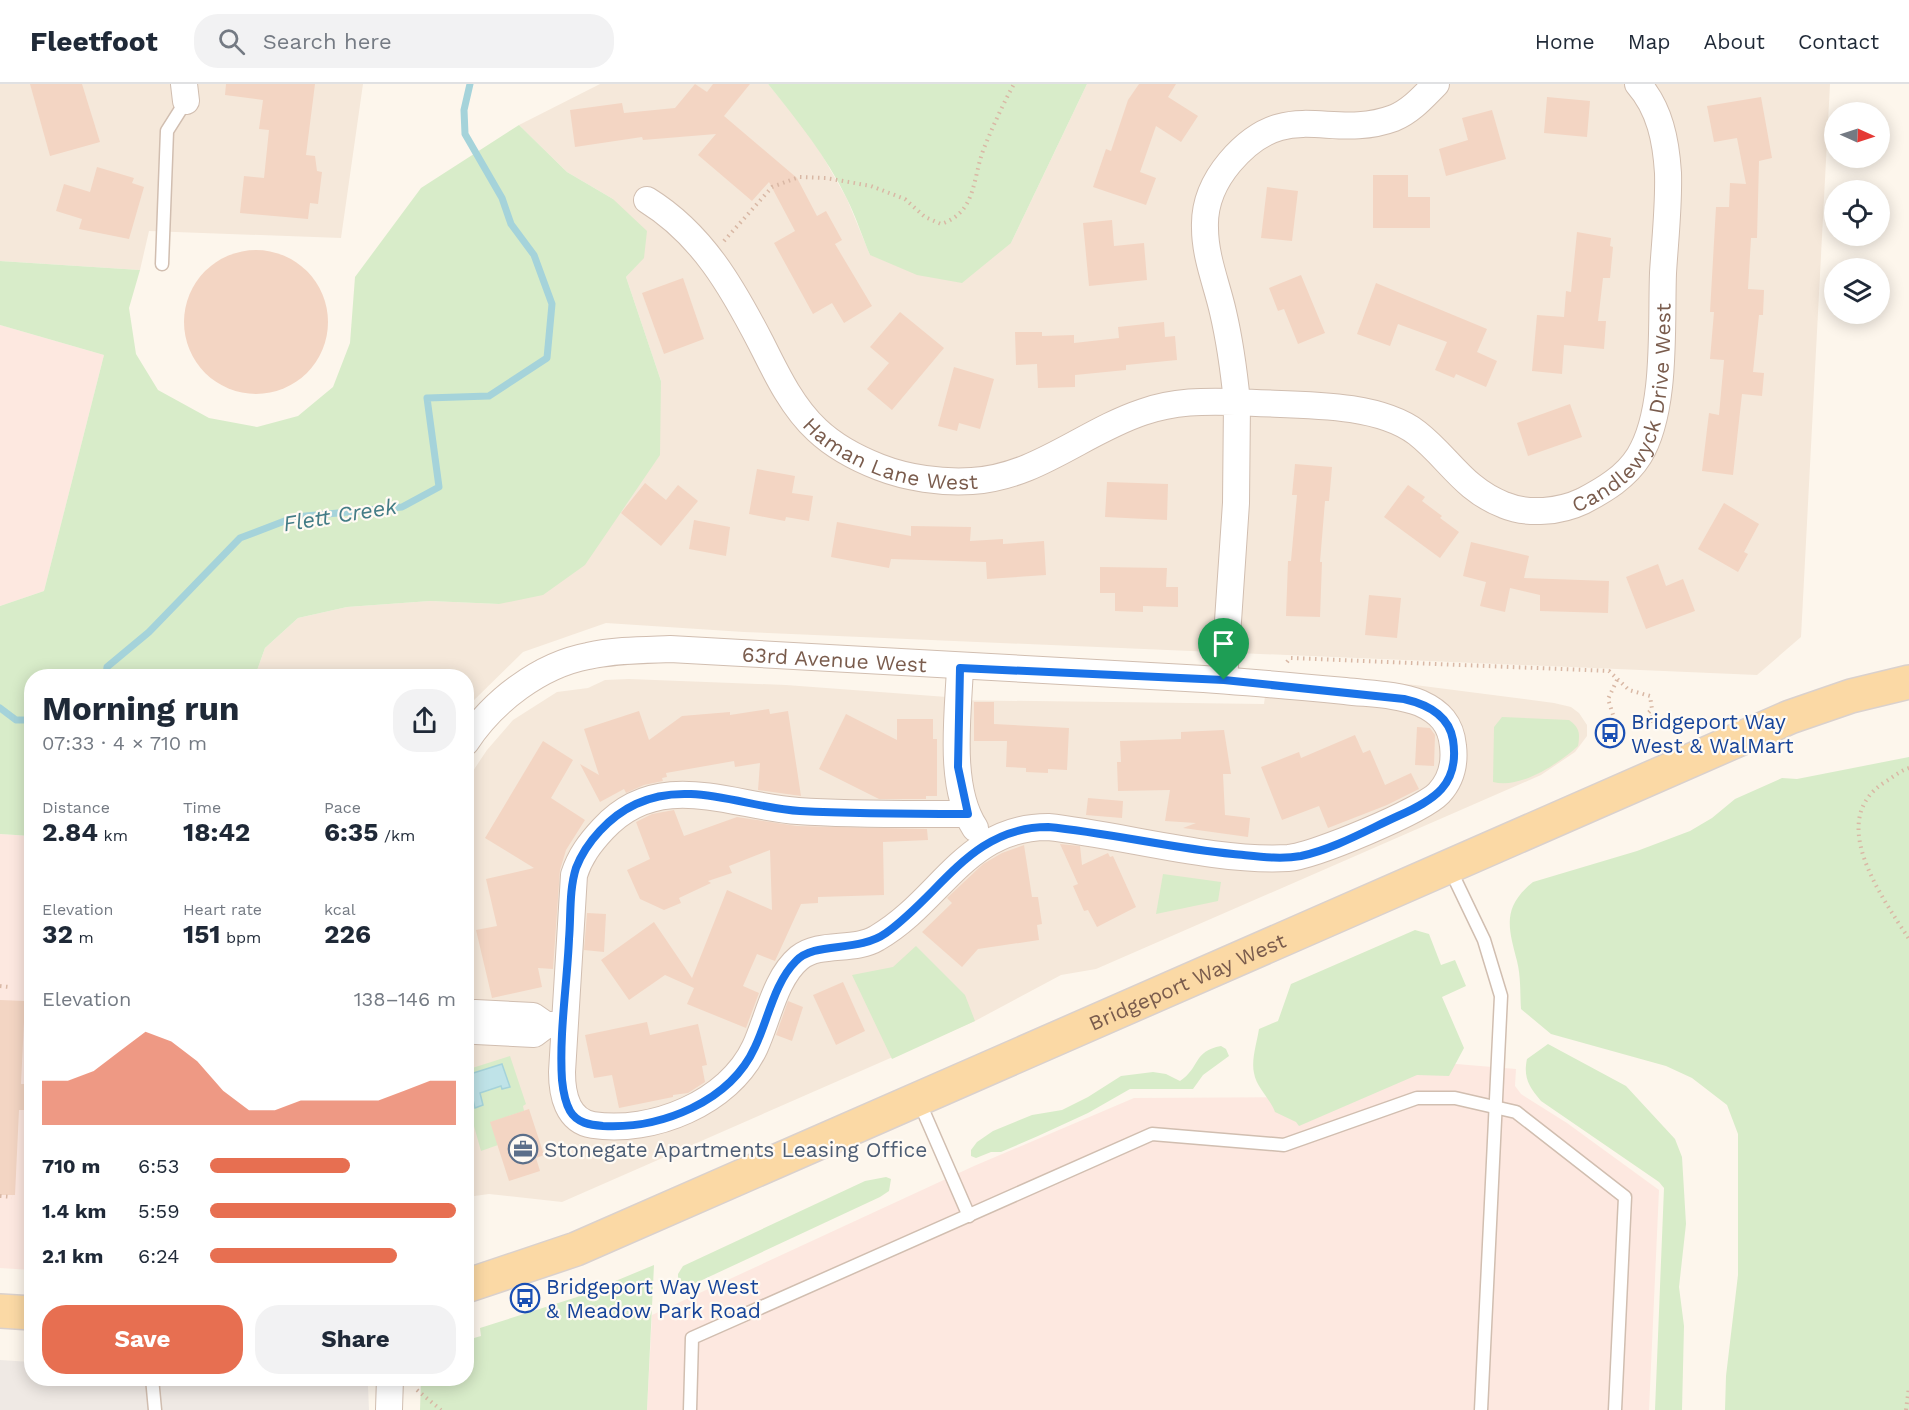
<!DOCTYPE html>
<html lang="en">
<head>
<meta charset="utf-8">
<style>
	:root { --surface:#fff; --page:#f2f2f3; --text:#1f2937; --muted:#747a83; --line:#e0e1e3; --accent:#e76f51 }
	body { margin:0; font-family:"Work Sans",sans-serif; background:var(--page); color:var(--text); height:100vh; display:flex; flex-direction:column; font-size:22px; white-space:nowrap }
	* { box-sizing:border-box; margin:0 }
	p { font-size:20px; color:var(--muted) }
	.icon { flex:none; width:33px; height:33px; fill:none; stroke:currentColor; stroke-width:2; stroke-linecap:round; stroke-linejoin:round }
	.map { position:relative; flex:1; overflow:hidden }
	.details { position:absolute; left:24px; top:585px; width:450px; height:717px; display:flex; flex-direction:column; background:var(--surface); border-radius:24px; box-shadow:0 3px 15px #0003 }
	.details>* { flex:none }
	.needle { width:39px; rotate:93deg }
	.tools { position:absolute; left:1824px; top:18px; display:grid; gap:12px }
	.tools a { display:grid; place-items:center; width:66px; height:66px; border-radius:50%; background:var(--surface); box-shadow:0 3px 15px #0003; font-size:30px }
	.pin { position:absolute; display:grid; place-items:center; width:51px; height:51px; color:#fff; margin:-62px -26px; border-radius:50% 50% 50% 0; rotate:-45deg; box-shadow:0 0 6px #0007 }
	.pin .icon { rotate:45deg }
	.round { display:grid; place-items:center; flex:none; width:63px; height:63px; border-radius:24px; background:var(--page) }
	.headline { display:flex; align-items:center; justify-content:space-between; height:102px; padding:0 18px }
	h1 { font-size:33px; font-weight:700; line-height:45px }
	.metrics { display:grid; grid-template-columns:repeat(3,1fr); gap:9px; height:102px; padding:6px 18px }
	.metrics div { display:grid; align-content:center }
	.metrics b { font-size:26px; font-weight:700 }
	.metrics small { font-size:16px; font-weight:400 }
	.metrics p { font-size:16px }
	.chart { height:168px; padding:12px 18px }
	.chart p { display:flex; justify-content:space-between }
	.chart svg { width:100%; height:108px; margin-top:6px; fill:var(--accent); opacity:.7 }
	.cta { display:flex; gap:12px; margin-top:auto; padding:12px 18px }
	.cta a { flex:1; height:69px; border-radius:24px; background:var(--accent); color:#fff; font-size:24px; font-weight:700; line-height:69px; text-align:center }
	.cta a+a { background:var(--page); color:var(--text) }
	ul { padding:0 18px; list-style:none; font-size:20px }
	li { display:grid; grid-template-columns:96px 72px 1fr; align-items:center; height:45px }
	li i { height:15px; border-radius:8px; background:var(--accent) }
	header { display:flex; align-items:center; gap:36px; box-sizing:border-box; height:84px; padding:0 30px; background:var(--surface); border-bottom:2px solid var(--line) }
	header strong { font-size:28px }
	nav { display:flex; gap:33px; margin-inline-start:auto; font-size:21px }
	.search { width:420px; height:54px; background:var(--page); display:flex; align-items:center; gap:15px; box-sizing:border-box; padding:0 21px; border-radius:24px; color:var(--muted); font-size:22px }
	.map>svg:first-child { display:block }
	.residential { fill:#f5e8da }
	.commercial { fill:#fde8e0 }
	.industrial { fill:#efe9e4 }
	.green { fill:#d8ecc9 }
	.water { fill:#bfe3e8; stroke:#a5d3da; stroke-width:1.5 }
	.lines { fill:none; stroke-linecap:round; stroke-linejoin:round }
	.stream { stroke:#a5d3da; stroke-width:7 }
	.building { fill:#f3d5c3 }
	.lane-casing { stroke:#d1beb0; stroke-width:15 }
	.street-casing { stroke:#d1beb0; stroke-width:28 }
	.primary-casing { stroke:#dad1cd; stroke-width:36 }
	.path { stroke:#d9b8a5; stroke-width:4; stroke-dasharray:1.5 4.5; stroke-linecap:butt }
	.lane { stroke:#fff; stroke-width:12 }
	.street { stroke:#fff; stroke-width:26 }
	.primary { stroke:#fbd9a5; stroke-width:33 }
	.route-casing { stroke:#fff; stroke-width:12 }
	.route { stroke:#1a73e8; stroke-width:8 }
	.labels { text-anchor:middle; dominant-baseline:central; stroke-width:4.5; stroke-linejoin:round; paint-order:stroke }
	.street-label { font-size:21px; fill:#7a5c4d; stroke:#fffaf3 }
	.transit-label { font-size:21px; fill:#164399; stroke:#fffaf3; text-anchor:start }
	.service-label { font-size:21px; fill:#4e5e75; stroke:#fffaf3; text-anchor:start }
	.water-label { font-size:22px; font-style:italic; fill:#437c86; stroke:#fffaf3 }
</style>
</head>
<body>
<header>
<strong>Fleetfoot</strong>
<div class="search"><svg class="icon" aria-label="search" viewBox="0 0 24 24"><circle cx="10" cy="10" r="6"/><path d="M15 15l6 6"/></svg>Search here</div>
<nav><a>Home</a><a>Map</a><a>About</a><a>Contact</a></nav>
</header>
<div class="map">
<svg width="1909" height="1326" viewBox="0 0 1909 1326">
	<rect width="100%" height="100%" fill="#fdf6ec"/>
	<!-- residential -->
	<g class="residential">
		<path d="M0,0H363L341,154L149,147L140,186L0,177Z"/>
		<path d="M600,0H768L802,41L822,71L847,115L870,171L1011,159L1087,0H1830L1801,553L1757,591L744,548L606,539L523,568L467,623L466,592H255L265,564L298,534L347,523L430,517L499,520L661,297L626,193L643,174L613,115L567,88L519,41Z"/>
		<path d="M1331,594L1415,601L1554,619L1571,623L1579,629L1587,641V652L1575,668L1541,691L1096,885L1061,891L975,937L562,1118L489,1110L467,1113V957L513,958L515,921L467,916V696L487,666L513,636L557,608L588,604L605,596L629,595L786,601L947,613V616L1264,620L1266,605Z"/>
	</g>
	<!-- commercial -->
	<g class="commercial">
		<path d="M0,241L104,271L44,507L0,522Z"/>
		<path d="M0,750L31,752V1186L0,1184Z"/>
		<path d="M1409,976L1516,985L1515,1002L1521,1010L1567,1039L1659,1106L1649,1326H647L652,1231L974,1082L1134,1014L1338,1013Z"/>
	</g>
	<!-- industrial -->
	<path class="industrial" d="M0,1276L31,1278L32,1294L360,1295L368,1302L369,1326H0Z"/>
	<!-- green -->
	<g class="green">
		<path d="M768,0H1087L1011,159L962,199L917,191L870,171C862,152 856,133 847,115C827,73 797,36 768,0Z"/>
		<path d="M519,41L567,88L613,115L647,147L644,174L626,193L661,297L660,371L585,481L543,511L499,520L430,517L347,523L298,534L265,564L255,592H32L31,752L0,750V522L44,507L104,271L0,241V177L140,186L129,224L136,270L158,306L209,334L257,343L298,332L333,303L350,259L355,193L421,104Z"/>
		<path d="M1502,633L1569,636C1580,644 1580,650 1578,662C1558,680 1521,705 1493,698L1494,643Z"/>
		<path d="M1909,673V1326H1725L1726,1292L1738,1191V1050L1727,1021L1692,994L1666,982L1551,950L1521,925C1520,909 1521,893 1517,877C1508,843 1502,823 1533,798L1637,767L1690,747L1712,734L1735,715L1782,694L1797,695Z"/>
		<path d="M1163,790L1221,798L1218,817L1156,830Z"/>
		<path d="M1415,846L1429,850L1441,881L1455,876L1466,902L1442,913L1464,964L1449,992L1417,991L1299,1042L1296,1038L1275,1028C1270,1014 1256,1003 1254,989C1251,976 1257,958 1259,945L1278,937L1291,900Z"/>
		<path d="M916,862L965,911L975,937L892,975L852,891L893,883Z"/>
		<path d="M1548,960L1626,1002L1675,1055L1682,1073L1686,1140L1679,1203L1684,1242L1682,1326H1655L1664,1104L1659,1098L1541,1017C1529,1003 1523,993 1527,975Z"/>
		<path d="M1221,962L1226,965L1229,972L1203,991L1193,1005H1130L1088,1029L1038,1052L1001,1068H991L976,1074L971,1072V1066L977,1058L993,1047L1032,1031L1062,1026L1088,1013L1121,992L1153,988L1166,990L1180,997C1200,984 1193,967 1221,962Z"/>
		<path d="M510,972L526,1020L523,1022L524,1027L491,1038L498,1061L481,1067L467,1017L466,986Z"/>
		<path d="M886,1093L891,1095L889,1107L880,1113L698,1198L689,1201L678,1199V1190L683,1182L865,1097Z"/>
		<path d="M654,1181L647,1326H420L421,1295L466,1294L467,1256L481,1252L480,1244L577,1213Z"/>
	</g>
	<!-- water -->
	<path class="water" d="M502,980L510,1003L502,1005L501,1002L480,1009L483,1021L475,1024L467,991Z"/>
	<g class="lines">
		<!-- stream -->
		<g class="stream">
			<path d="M106,592L107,583L149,548L240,454L295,433L402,423L439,403L427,314L489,312L547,274L552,220L534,171L511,140L502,114L465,50L464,26L470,0"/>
			<path d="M0,624L16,636H32"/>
		</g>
	</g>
	<!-- building -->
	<g class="building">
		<path d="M30,0H82L100,58L50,72Z"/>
		<path d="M226,0H315L306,71L315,72L317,87L322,88L318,120L310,119L308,135L240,129L244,92L264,94L269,46L259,45L263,16L225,11Z"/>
		<path d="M695,0L707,8L713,0H750L724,32L797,94L817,132L826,127L842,156L835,160L872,222L844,239L832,219L813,230L774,159L795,147L769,98L752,117L698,71L716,50L643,56L642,53L575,63L570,26L622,19L624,29L675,24Z"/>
		<path d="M1139,0H1176L1168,13L1198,32L1181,58L1156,42L1140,88L1156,94L1146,121L1093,103L1106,65L1111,67L1128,16Z"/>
		<path d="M1547,13L1590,17L1587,53L1544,49Z"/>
		<path d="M1761,13L1772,74L1759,77L1757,154H1751L1748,205L1764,206L1763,231H1759L1753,288L1764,289L1762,312L1742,310L1733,391L1702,387L1709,329L1719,331L1724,276L1710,275L1714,228H1710L1716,123H1729L1730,99L1746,100L1737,54L1714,58L1707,22Z"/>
		<path d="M1492,26L1506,75L1446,92L1439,65L1468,56L1462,34Z"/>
		<path d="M97,83L134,94L132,99L144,103L129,155L79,145L82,135L56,127L64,100L90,108Z"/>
		<path d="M1373,91H1408V113H1430V144H1373Z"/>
		<path d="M1267,103L1298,107L1292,157L1261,154Z"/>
		<path d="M1112,136L1114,162L1144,159L1147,196L1089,202L1083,139Z"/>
		<path d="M1577,148L1611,154L1610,162L1613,163L1610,194H1603L1598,237H1606L1604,265L1564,261L1562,290L1532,287L1537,231L1564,233L1566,207L1571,208Z"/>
		<circle cx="256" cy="238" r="72"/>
		<path d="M1301,191L1325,249L1298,260L1284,225L1278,227L1269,204Z"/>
		<path d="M683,194L704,255L664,270L642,209Z"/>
		<path d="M1376,199L1487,245L1477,268L1497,277L1486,303L1456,290L1454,294L1435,286L1447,258L1398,240L1390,262L1357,250Z"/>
		<path d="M900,228L944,264L892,326L867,305L889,279L870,263Z"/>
		<path d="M1164,238L1165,253L1175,252L1177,276L1126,281V286L1075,291V303L1038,304L1037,280L1016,281L1015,248H1042V252L1074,251V259L1119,254L1118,243Z"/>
		<path d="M954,283L994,295L980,345L959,339L957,347L938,342Z"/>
		<path d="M1570,320L1582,353L1528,372L1517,339Z"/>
		<path d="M1295,380L1332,383L1329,417H1325L1320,478H1322L1320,533L1286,532L1288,477H1291L1297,411H1292Z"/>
		<path d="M757,385L795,392L792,409L813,412L809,437L786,433L785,437L749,430Z"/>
		<path d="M1107,398L1168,400L1167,436L1105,433Z"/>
		<path d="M645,399L666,416L678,401L698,417L661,462L621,429Z"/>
		<path d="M1408,401L1425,413L1422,417L1442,432L1440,434L1459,448L1440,474L1384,433Z"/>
		<path d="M1724,419L1759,440L1744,468L1748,470L1738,488L1698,465Z"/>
		<path d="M694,436L730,443L726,472L689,465Z"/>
		<path d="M837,438L911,452V442L971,443L970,457L1003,455V460L1044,457L1046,491L987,495L986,478L891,475L889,484L831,473Z"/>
		<path d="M1471,458L1529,472L1524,494L1609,497L1608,529L1540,527V511L1510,504L1505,528L1480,522L1486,498L1463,492Z"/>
		<path d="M1658,480L1666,502L1683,495L1695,527L1646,545L1626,493Z"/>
		<path d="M1100,483L1167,484L1166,503H1178V523L1143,522V528L1115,527V509H1100Z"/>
		<path d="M1369,511L1401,514L1397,554L1365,551Z"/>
		<path d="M974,618H994V640L1069,644L1067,686L1048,685V689L1026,688V684L1006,683L1007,657H974Z"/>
		<path d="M769,625L770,630L788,627L801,712L758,706L760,679L735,683L734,677L666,689L667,693L662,694L663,697L644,701L626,709L624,705L600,718L580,680L599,691L584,645L639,627L649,656L682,632L730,628V631Z"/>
		<path d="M846,630L897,656V635H933V655H937V712H926V715H879L819,685Z"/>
		<path d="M1417,643L1430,644L1435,651L1434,682L1415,681Z"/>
		<path d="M1224,646L1231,690H1223L1225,731L1250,734L1248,753L1183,744L1196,739L1165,737L1170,706L1118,707L1117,678H1121L1120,657L1181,655V648Z"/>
		<path d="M1355,651L1363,669L1370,666L1385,701L1411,689L1419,705L1387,721L1328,744L1319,722L1282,736L1261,683L1299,668L1301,674Z"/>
		<path d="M543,657L573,676L551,714L585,736L566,766L560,786L553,885L538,884L542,903L492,914L476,846L497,842L486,795L534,784L485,754Z"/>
		<path d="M1088,714L1123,717L1122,734L1086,731Z"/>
		<path d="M674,726L684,752L737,733L797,742L927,745L928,756L883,758L884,811L818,813V819L801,820L775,877L757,870L743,902L759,909L746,944L687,920L694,904L665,891L629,916L601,876L654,838L692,894L727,806L772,826L770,766L729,782L732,789L708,797L711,799L679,814L681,819L664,826L640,815L627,786L650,775L636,738L652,730Z"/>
		<path d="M1060,760L1080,762L1082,781L1108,769L1110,773L1113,772L1136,823L1097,843L1088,826L1084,827L1073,802L1078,800Z"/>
		<path d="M1024,761L1032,813H1038L1042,840L1037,841L1039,856L978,865L962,883L922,848L952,819L947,814L983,780L1002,769Z"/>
		<path d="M587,829L606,830L604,868L584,866Z"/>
		<path d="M843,898L865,947L836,961L813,911Z"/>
		<path d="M0,916L25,917L21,1000H31L30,1026H19L15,1111H0Z"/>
		<path d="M788,917L803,923L792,957L776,951Z"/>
		<path d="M647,938L650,951L698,940L707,981L702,982L705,998L688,1009L673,1011V1013L619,1024L612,991L594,994L585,951Z"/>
		<path d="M529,1025L544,1071L536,1074L540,1087L509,1097L490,1038Z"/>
	</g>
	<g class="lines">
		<!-- lane casing -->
		<g class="lane-casing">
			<g id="lane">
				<path d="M162,180L167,47L186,17"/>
				<path d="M1449,783L1484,856L1501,912L1481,1326"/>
				<path d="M918,1015L969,1132"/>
				<path d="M152,1294L155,1326"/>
				<path d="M690,1326L692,1254L1152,1050L1284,1061L1417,1014H1455L1516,1028L1625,1113L1615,1326"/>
			</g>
		</g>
		<!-- street casing -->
		<g class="street-casing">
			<g id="street">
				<path d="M184,0L186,17"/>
				<path id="s1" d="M1436,0C1423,13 1411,27 1394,34C1329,58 1287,11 1230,78C1214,97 1204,119 1205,144C1205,173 1217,201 1223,228C1230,258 1234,288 1237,318C1290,322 1374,316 1417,349C1449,374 1463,405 1504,421C1528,431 1560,428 1583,417C1604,406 1626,393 1639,372C1667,327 1661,241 1663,189C1665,156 1669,122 1668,89C1666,57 1660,25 1638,0"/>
				<path id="s2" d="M647,116C702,150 732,203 761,259C776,289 792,323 817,346C835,363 856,374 879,383C907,394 942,399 972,397C1037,393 1083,348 1143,328C1174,317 1204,317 1237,318L1236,419L1224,596"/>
				<path d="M960,584C958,631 948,703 975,744"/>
				<path id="s3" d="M466,658C493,617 540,581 588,572C615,566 643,566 670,565C842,576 1014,585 1186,594C1239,597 1292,602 1345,607C1370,610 1397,610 1420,619C1440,628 1451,640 1453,662C1455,679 1451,696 1439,709C1422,727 1314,772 1288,774C1214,778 1123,751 1048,743C965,743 941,817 877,854C854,868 820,857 799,874C775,894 768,935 755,963C729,1019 652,1050 593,1041C567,1037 562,1010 562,988L574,791C580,772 590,759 603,745C659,684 730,722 798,727C854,731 911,730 967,730"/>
				<path d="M466,935L475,929L533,932L546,941H564"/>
				<path d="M466,942L476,947L534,950L546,941"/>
				<path d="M389,1326L390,1294"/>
			</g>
		</g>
		<!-- primary casing -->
		<g class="primary-casing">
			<g id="primary">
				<path id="s4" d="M466,1202L576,1165L1790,633L1851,612L1909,598"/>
				<path d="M0,1227L32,1229"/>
			</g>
		</g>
		<!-- path -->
		<g class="path">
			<path d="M724,157L772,103L799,93L826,94L871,102L905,115L925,133L941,140C977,128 972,95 984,64C993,42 1003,20 1014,0"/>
			<path d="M1287,578L1290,574L1609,587L1629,606L1650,612L1652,625L1648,629L1653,638"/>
			<path d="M1617,596L1608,615L1620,653"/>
			<path d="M1909,684C1900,687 1893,693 1885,698C1825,736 1882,813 1909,855"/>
			<path d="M0,902L9,903"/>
			<path d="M0,1112L12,1113"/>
			<path d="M417,1306L441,1326"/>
			<path d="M1906,1326L1909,1303"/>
		</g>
		<!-- lane -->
		<use href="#lane" class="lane"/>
		<!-- street -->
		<use href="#street" class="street"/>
		<!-- primary -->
		<use href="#primary" class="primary"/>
	</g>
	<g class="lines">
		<!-- route casing -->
		<g class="route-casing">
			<path id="route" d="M960,584L1224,596L1404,615C1426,620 1449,631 1453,656C1460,701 1434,716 1398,732C1367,746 1334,765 1301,772C1279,776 1255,772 1233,770C1171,764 1110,749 1048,743C971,743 942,809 886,849C858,869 815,857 796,877C774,899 768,936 755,963C730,1018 661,1045 603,1042C590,1041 577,1039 570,1027C565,1018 563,1006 562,996C559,950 567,901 569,855C571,832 569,806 576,784C586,758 610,732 636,720C689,695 746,724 800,727C856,730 912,730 968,730L958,683Z"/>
		</g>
		<!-- route -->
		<use href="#route" class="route"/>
	</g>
	<!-- icons -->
	<defs>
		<g id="bus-ring" transform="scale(1.5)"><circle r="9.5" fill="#fffaf3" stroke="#1a4fb4" stroke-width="1.5"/><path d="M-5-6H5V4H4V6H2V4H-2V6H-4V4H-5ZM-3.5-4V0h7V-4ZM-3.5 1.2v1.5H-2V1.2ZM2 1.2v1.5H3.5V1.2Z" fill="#1a4fb4"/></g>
		<g id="office-ring" transform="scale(1.5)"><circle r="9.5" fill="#fffaf3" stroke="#5c6f8a" stroke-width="1.5"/><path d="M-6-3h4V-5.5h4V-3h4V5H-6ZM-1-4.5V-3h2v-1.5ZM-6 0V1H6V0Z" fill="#5c6f8a"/></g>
	</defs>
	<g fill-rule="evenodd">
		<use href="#bus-ring" x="1610" y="649"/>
		<use href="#office-ring" x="523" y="1065"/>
		<use href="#bus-ring" x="525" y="1214"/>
	</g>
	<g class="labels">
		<!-- street labels -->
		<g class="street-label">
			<text stroke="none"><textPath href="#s1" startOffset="970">Candlewyck Drive West</textPath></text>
			<text stroke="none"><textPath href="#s2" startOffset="369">Haman Lane West</textPath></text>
			<text stroke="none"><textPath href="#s3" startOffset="400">63rd Avenue West</textPath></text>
			<text stroke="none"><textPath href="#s4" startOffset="783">Bridgeport Way West</textPath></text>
		</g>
		<!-- transit labels -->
		<g class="transit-label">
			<text x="1631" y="637">Bridgeport Way<tspan x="1631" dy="24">West &amp; WalMart</tspan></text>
			<text x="546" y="1202">Bridgeport Way West<tspan x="546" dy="24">&amp; Meadow Park Road</tspan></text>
		</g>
		<!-- service labels -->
		<g class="service-label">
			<text x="544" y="1065">Stonegate Apartments Leasing Office</text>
		</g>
		<!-- water labels -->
		<g class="water-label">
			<text transform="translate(340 431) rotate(-9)">Flett Creek</text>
		</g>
	</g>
</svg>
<div class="tools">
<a><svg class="needle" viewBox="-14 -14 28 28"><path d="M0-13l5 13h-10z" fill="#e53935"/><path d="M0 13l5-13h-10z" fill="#747a83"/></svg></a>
<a><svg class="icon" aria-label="locate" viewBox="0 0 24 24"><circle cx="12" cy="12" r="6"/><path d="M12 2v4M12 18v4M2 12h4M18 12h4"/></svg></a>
<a><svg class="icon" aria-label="layers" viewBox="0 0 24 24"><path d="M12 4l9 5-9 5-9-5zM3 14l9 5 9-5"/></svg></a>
</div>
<div class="pin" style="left:1224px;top:596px;background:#1e9e55"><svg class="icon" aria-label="arrive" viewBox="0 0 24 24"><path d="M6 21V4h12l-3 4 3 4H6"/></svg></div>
<section class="details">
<div class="headline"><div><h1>Morning run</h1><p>07:33 · 4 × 710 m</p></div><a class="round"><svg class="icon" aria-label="share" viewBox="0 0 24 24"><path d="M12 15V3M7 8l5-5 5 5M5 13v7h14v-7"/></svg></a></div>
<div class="metrics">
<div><p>Distance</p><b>2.84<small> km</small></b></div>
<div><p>Time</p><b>18:42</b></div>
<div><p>Pace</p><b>6:35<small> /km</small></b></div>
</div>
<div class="metrics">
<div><p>Elevation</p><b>32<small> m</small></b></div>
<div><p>Heart rate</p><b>151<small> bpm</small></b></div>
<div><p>kcal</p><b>226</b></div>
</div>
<div class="chart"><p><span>Elevation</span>138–146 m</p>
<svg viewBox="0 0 160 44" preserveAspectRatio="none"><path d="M0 44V26L10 26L20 22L30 14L40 6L50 10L60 18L70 30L80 38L90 38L100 34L110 34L120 34L130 34L140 30L150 26L160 26V44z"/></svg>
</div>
<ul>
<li><b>710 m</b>6:53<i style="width:57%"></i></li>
<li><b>1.4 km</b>5:59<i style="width:100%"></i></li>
<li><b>2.1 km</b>6:24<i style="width:76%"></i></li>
</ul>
<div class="cta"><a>Save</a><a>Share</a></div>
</section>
</div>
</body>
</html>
